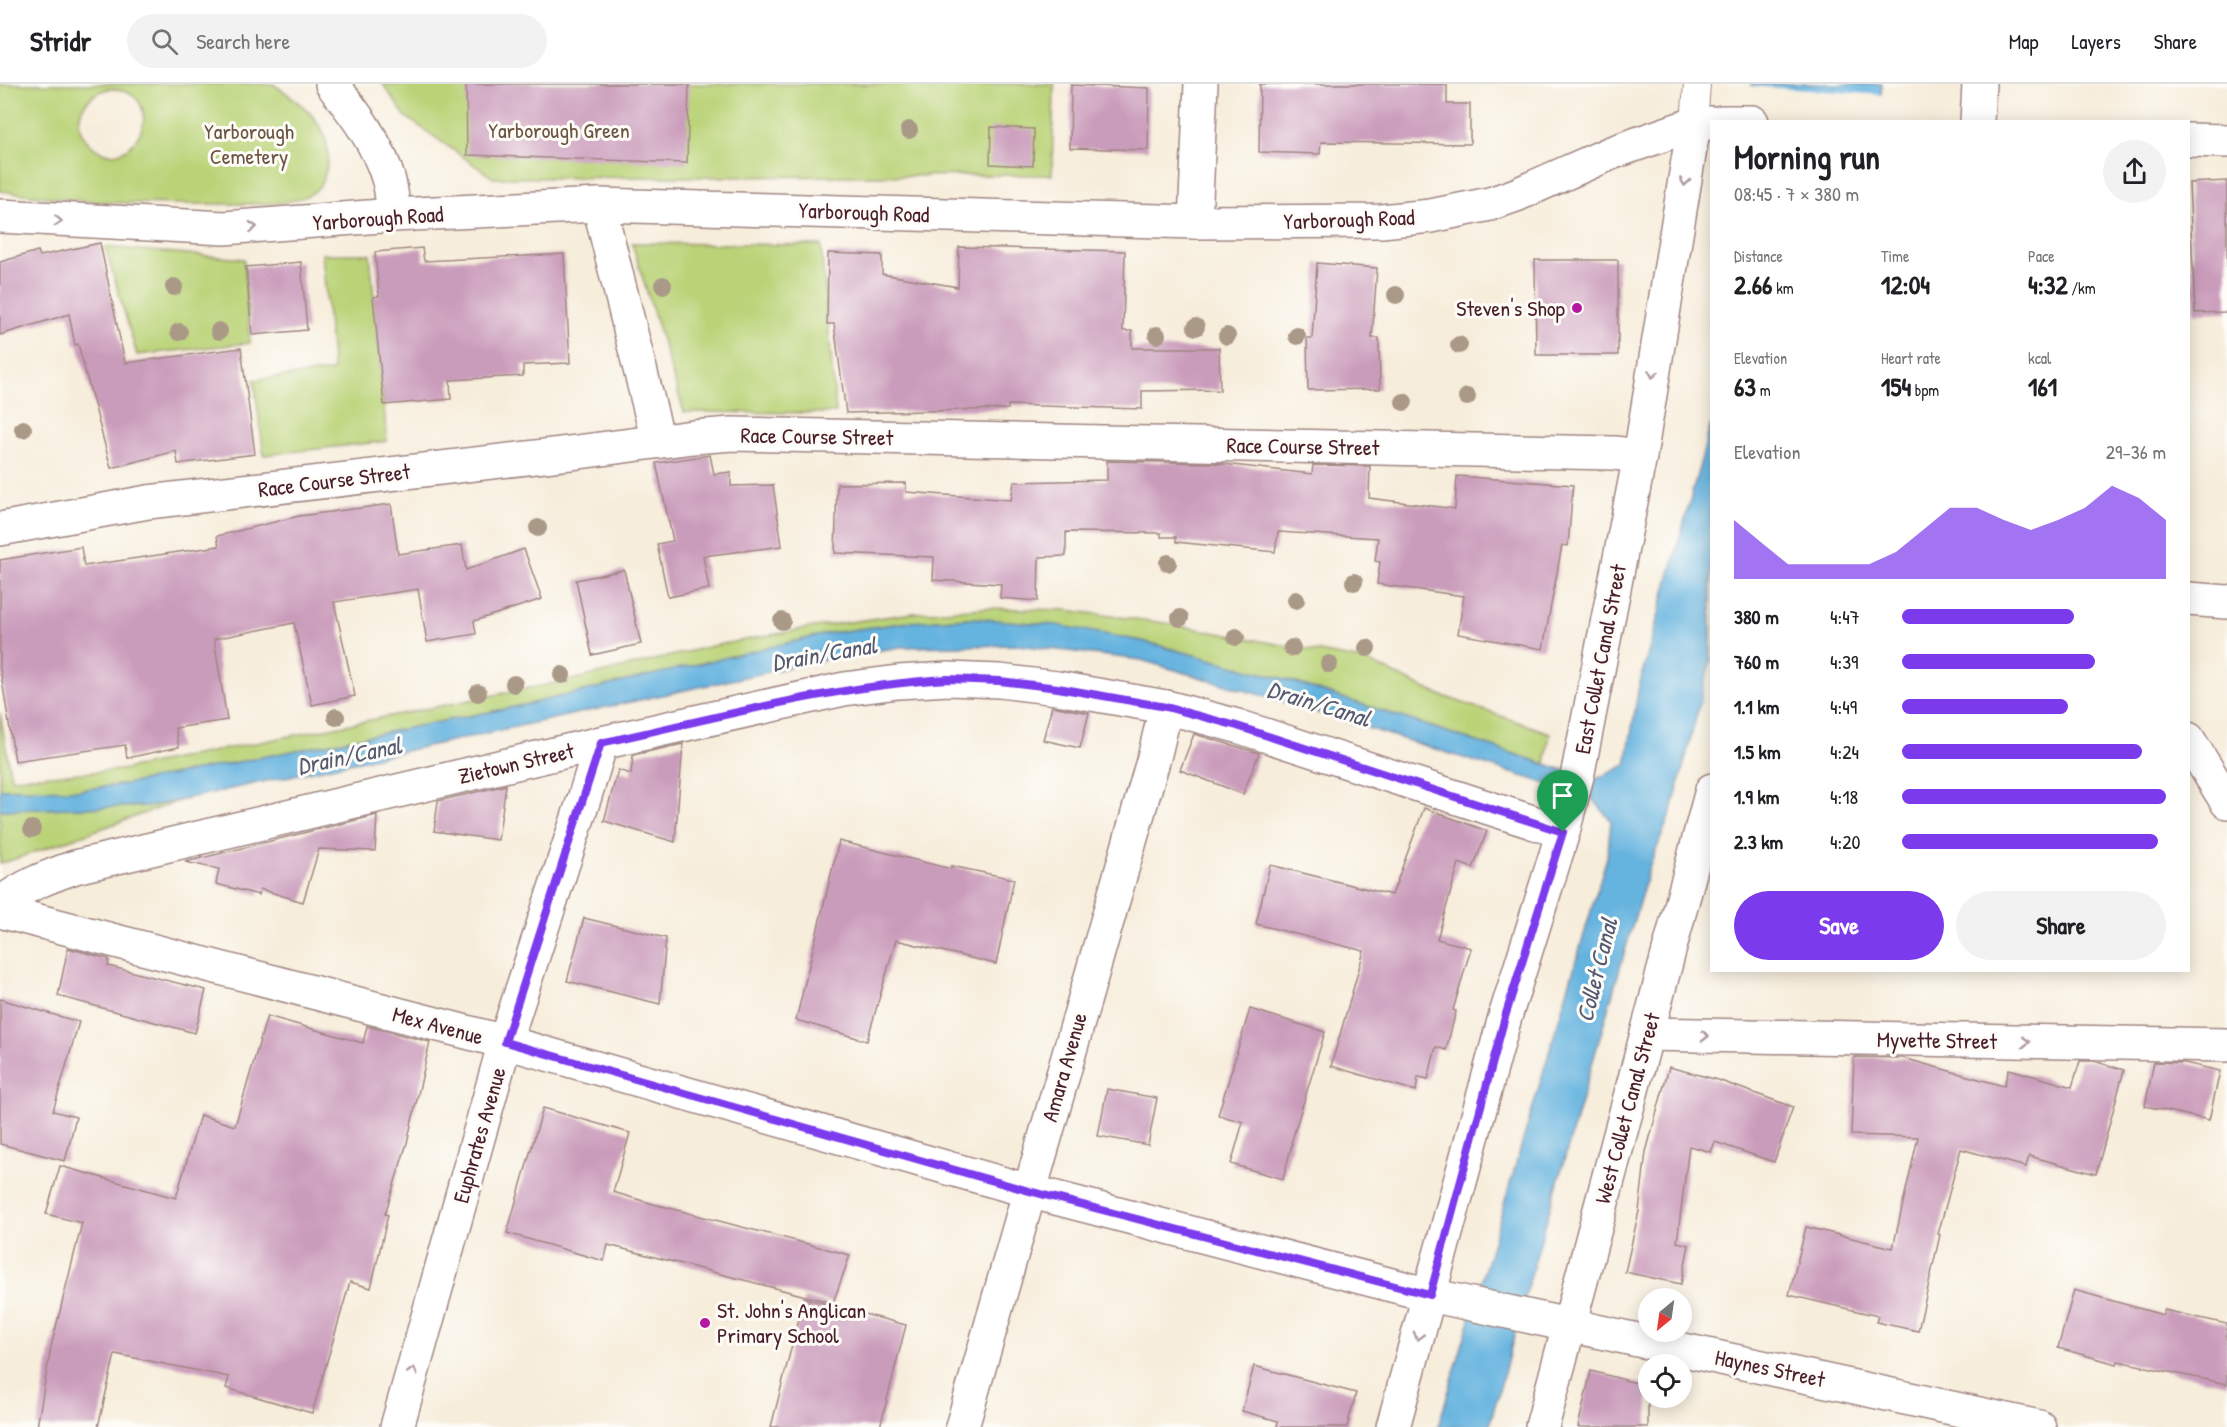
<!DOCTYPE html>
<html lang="en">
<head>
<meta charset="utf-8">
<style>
	:root { --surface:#fff; --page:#f2f2f2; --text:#202124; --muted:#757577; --line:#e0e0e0; --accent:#7c3aed }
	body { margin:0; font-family:"Patrick Hand",sans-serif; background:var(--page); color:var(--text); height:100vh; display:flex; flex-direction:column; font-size:22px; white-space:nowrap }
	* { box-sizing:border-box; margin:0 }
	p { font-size:20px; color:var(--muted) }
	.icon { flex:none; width:33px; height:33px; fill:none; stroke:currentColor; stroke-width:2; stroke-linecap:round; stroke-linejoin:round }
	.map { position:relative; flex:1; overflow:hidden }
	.side { position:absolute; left:1710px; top:36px; width:480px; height:852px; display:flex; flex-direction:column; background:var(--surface); border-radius:0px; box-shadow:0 3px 15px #0003 }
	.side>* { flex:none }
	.needle { width:39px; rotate:209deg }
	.tools { position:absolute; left:1638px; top:1204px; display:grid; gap:12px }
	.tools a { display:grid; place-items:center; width:54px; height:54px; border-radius:50%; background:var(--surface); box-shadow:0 3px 15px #0003; font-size:30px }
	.pin { position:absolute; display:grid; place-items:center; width:51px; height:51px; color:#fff; margin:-62px -26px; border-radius:50% 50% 50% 0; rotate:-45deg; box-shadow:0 0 6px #0007 }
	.pin .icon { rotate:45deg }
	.round { display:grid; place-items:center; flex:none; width:63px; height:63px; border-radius:32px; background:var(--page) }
	.head { display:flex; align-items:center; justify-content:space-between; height:102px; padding:0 24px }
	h1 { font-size:33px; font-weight:700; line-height:45px }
	.stats { display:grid; grid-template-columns:repeat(3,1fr); gap:9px; height:102px; padding:6px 24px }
	.stats div { display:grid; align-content:center }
	.stats b { font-size:26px; font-weight:700 }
	.stats small { font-size:16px; font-weight:400 }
	.stats p { font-size:16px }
	.chart { height:168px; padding:12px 24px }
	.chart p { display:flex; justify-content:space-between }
	.chart svg { width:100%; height:108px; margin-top:6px; fill:var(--accent); opacity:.7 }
	.button { display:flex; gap:12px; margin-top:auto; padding:12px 24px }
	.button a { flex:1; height:69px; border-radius:36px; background:var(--accent); color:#fff; font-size:24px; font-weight:700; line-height:69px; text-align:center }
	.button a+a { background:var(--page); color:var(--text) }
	ul { padding:0 24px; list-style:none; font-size:20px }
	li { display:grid; grid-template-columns:96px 72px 1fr; align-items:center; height:45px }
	li i { height:15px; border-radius:8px; background:var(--accent) }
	header { display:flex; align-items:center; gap:36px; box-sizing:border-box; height:84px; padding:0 30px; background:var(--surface); border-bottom:2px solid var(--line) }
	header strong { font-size:28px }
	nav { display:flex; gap:33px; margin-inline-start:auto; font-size:21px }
	.search { width:420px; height:54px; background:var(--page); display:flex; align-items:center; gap:15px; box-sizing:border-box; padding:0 21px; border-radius:33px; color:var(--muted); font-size:22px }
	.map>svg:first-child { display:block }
	.green { fill:#bad377; stroke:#827951; stroke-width:1.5; fill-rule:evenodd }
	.water { fill:#65b3df; stroke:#586985; stroke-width:1.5 }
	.pier { fill:#f7eddb }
	.building { fill:#ca9cbb }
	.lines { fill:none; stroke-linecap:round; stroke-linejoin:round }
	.service-casing { stroke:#a08683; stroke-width:28 }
	.minor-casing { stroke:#a08683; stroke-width:36 }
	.tertiary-casing { stroke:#a08683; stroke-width:36 }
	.secondary-casing { stroke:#a08683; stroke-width:36 }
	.service { stroke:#fff; stroke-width:26 }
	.minor { stroke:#fff; stroke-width:33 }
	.tertiary { stroke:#fff; stroke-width:33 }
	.secondary { stroke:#fff; stroke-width:33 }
	.tree { fill:#ab9987 }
	.oneway { stroke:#ae9aa0 }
	.route-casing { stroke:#fff; stroke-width:12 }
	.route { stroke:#7c3aed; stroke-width:8 }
	.poi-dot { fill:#b5179e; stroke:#fdfcf7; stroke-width:2 }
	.labels { text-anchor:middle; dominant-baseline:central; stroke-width:6; stroke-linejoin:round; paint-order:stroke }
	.park-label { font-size:22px; fill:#6c5542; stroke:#fdfcf7 }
	.street-label { font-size:22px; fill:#4a1f2b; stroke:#fdfcf7 }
	.poi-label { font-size:22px; fill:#4a1f2b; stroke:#fdfcf7; text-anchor:end }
	.water-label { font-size:24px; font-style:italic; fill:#555a73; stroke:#fdfcf7 }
</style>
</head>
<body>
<header>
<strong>Stridr</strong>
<div class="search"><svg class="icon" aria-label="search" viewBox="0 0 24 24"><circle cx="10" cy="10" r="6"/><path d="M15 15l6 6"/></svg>Search here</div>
<nav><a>Map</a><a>Layers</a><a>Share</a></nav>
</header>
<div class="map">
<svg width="2227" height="1343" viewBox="0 0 2227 1343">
	<rect width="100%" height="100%" fill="#fdfcf7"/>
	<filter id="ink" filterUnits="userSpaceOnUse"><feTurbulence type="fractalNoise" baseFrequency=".0167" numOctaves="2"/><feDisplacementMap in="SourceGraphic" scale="12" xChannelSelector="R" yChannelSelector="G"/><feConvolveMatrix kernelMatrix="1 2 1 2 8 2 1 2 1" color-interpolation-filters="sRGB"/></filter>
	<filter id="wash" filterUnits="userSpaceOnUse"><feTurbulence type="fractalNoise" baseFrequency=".008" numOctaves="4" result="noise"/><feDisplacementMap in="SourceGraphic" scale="24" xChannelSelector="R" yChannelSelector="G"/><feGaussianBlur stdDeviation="1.35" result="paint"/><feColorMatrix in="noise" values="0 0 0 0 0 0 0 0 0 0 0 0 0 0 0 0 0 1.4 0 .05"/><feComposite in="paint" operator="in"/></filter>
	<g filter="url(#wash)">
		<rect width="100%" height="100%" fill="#f7eddb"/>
		<!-- green -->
		<g class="green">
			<path d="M0,0H273C299,17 329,39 328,73C327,86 324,102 312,109C293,122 250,120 227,120C185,120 142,120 100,118C66,116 33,111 0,107ZM108,5C178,6 130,103 88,58C69,37 84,11 108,5Z"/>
			<path d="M383,0H1054L1052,91L493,94L405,32Z"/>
			<path d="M632,159L821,161L836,329L684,328Z"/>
			<path d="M105,163L244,175L250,259L137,271Z"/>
			<path d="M322,170H370L387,357L264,371L254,296L333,287Z"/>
			<path d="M986,524L1066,526L1165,539L1367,577L1437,610L1550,649L1545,680L1284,595L1142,557L972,534L910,538L830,549L529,620L127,700L78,706L0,705V629L11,694L121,686L580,594L712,562L814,543L913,529Z"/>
			<path d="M188,714L9,777L0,779V726L152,722Z"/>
		</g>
		<!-- water -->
		<g class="water">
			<path d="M1751,0H1882L1878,34L1747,38Z"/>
			<path d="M1711,340V575L1673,723L1649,784L1534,1180L1489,1343H1438L1607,773L1611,737L1592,714L1281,617L1141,576L1018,561L901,563L837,573L152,722L0,726V705L78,706L127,700L529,620L830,549L910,538L972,534L1056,541L1142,557L1284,595L1594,696L1626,681L1639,602Z"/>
		</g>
		<!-- pier -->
		<path class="pier" d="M1748,2L1883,11L1881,35L1879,38H1744Z"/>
		<g id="blocks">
			<!-- building -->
			<g class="building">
				<path d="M466,0H689L687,79L467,71Z"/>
				<path d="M1260,0H1447V20H1470V60L1321,58L1320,70L1259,68Z"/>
				<path d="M1071,1L1149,4L1148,66L1070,64Z"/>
				<path d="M991,43L1034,45L1033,82L990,80Z"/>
				<path d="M2227,97V228L2195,229L2189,99Z"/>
				<path d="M100,159L125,279L241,264L255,370L178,380L176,367L111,384L78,260L75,261L69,230L0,251V178L38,167L40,172Z"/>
				<path d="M959,163L1125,167L1123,247H1132V264H1219L1220,306L1142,307V325L1008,321V325L846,329L834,240H827L828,169L882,171V190L958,203Z"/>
				<path d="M422,164L424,177L564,170L570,279L523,281V292L450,296L451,315L384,321L373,213L379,212L375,168Z"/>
				<path d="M1535,176H1618V271H1536Z"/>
				<path d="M301,178L307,246L252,251L246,183Z"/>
				<path d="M1317,179L1377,184L1372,254H1379L1380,305L1308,306L1307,254H1312Z"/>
				<path d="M710,371L714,390L731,388V402L773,401L782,462L703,472L709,505L668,513L657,460L673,457L656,379Z"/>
				<path d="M1107,377L1215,379L1312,390L1313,381L1370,382L1369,414L1455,425L1457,392L1573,401L1568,462L1562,461L1543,565L1458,550L1464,512L1377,500L1380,478L1375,477L1378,454L1278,448L1275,468L1176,458V453H1161V449L1066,448V472L1039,473L1038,517L1000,514L1001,500L933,496L934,473L835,469L837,400L906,399V408L1011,416L1014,398L1107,396Z"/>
				<path d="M391,420L398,470L462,461L466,486L524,465L542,515L474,537L476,550L427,558L418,505L334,518L355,612L312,621L294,539L214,555L227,636L175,644L179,663L127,674L125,661L15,677L0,584V476L81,463L84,482L219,462L217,452L299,432Z"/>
				<path d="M624,486L641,560L592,571L576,496Z"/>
				<path d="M1052,622L1089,629L1080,664L1043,656Z"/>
				<path d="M1194,650L1259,669L1243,710L1180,686Z"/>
				<path d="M683,660L675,758L604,737L618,686L631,690L633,671Z"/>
				<path d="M506,701L498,756L434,747L438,717Z"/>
				<path d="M1424,724L1487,747L1473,784L1459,779L1437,855L1471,864L1453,926L1456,927L1446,966L1436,963L1428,995L1418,993L1416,1007L1331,982L1364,867L1256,840L1270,781L1392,811Z"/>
				<path d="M377,731L375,767L319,765L303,818L260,805L259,811L216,800L219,785L185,778Z"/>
				<path d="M839,757L951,785V782L1014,795L996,880L896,856L867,957L796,936Z"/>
				<path d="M584,834L666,854L660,920L567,897Z"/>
				<path d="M68,864L109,875L108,882L206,906L195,949L58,912Z"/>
				<path d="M0,915L79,938L53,1027L76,1033L65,1077L0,1060Z"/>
				<path d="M1250,925L1325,948L1291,1059L1292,1060L1283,1095L1231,1080L1243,1038L1218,1031Z"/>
				<path d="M267,932L363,959L367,942L430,958L407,1059L385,1130L388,1131L371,1204L350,1198L312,1329L226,1304L229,1293L115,1270L98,1343H37L51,1263L82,1139L46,1130L60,1082L176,1114L200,1031L235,1042Z"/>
				<path d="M1854,973L1903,974L2004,1002L2009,985L2072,1003L2080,977H2094L2124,986L2096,1090L2029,1072L2026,1083L1961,1065L1938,1150L1940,1151L1918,1247L1876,1238L1878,1232L1789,1211L1806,1143L1893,1164L1918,1053L1851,1051Z"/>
				<path d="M2154,978L2185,979L2220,987L2209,1036L2145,1022Z"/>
				<path d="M1669,983L1718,996L1793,1023L1774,1078L1715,1058L1711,1068L1689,1062L1677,1158L1689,1161L1681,1200L1625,1188L1639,1127L1646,1068Z"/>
				<path d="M1107,1005L1157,1014L1148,1061L1098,1052Z"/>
				<path d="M543,1024L630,1049L613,1108L650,1119L850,1171L833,1219L608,1161L604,1177L507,1149Z"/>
				<path d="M2074,1206L2163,1231L2164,1226L2227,1240V1300L2118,1277L2117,1280L2058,1264Z"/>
				<path d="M804,1214L906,1241L880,1343H771Z"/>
				<path d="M1254,1282L1356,1309L1347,1343H1277L1278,1337L1242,1327Z"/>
				<path d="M1591,1287L1648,1302V1343H1578Z"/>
			</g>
		</g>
	</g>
	<g filter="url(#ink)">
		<use href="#blocks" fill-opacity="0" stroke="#a08683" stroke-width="1.5"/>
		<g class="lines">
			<!-- service casing -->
			<g class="service-casing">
				<path id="service" d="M1694,40L1697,0"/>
			</g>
			<!-- minor casing -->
			<g class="minor-casing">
				<g id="minor">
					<path d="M1977,38L1979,0"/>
					<path d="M599,121L658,357"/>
					<path d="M1195,138L1201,0"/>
					<path d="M0,445L148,418L570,369L693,353L732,350L1614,369L1640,372"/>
					<path d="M2188,515L2227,518"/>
					<path d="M0,820C23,802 47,793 75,783L601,659L844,605L898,598L948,595L1000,597L1057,604L1166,623L1237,642L1563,748"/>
					<path d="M0,827L505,958L1029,1107L1430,1211L2039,1343"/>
					<path d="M1647,950L2227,961"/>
					<path d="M397,1343L505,958L585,712L601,659"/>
					<path d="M962,1343L1155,670L1166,623"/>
					<path d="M1542,1343L1712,706"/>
				</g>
			</g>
			<!-- tertiary casing -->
			<g class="tertiary-casing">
				<g id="tertiary">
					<path d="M2188,655L2227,718"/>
					<path d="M1393,1343L1505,933L1563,748L1578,688L1640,372L1694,40"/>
				</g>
			</g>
			<!-- secondary casing -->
			<g class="secondary-casing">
				<g id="secondary">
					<path d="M332,0C353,27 378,59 388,94C392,105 392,119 394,131"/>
					<path d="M1722,38H1752"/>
					<path d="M2188,56L2227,57"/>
					<path d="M0,132L224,144L394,131L599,121L1195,138L1381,137L1431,132L1490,120L1516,111L1611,69L1694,40L1712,39"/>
				</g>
			</g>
			<!-- service -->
			<use href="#service" class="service"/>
			<!-- minor -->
			<use href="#minor" class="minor"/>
			<!-- tertiary -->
			<use href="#tertiary" class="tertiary"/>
			<!-- secondary -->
			<use href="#secondary" class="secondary"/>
		</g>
		<!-- trees -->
		<g class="tree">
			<circle cx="909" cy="46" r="9"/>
			<circle cx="663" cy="201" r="9"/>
			<circle cx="174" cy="203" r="9"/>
			<circle cx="1396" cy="211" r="9"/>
			<circle cx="1196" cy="243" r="9"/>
			<circle cx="219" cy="247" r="9"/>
			<circle cx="179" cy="248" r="9"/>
			<circle cx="1157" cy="251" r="9"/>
			<circle cx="1227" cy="252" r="9"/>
			<circle cx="1297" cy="252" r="9"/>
			<circle cx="1459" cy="261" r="9"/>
			<circle cx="1467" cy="313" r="9"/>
			<circle cx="1404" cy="318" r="9"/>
			<circle cx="23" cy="345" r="9"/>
			<circle cx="538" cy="444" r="9"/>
			<circle cx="1168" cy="479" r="9"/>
			<circle cx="1354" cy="498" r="9"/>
			<circle cx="1296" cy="516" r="9"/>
			<circle cx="1180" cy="534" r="9"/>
			<circle cx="782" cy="537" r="9"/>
			<circle cx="1236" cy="553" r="9"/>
			<circle cx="1292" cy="564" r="9"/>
			<circle cx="1367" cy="564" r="9"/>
			<circle cx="1329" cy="580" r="9"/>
			<circle cx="562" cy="591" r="9"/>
			<circle cx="514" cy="600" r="9"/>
			<circle cx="478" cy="609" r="9"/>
			<circle cx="336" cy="633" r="9"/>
			<circle cx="32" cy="745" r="9"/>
		</g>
		<!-- one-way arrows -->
		<defs><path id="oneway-chevron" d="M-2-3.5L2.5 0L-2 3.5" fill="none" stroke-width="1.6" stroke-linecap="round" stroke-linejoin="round" transform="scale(1.5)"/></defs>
		<g class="oneway">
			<use href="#oneway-chevron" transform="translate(1685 98) rotate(99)"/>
			<use href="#oneway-chevron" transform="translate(58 137) rotate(3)"/>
			<use href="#oneway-chevron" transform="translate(253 143) rotate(-3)"/>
			<use href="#oneway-chevron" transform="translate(1653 290) rotate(99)"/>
			<use href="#oneway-chevron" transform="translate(1705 952) rotate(1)"/>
			<use href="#oneway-chevron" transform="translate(2026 958) rotate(1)"/>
			<use href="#oneway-chevron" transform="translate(1418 1252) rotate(106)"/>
			<use href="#oneway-chevron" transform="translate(413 1287) rotate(-74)"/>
		</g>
	</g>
	<g class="lines" filter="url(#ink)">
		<!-- route casing -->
		<g class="route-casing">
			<path id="route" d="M948,595L1000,597L1058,604L1166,623L1237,642L1563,748L1505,933L1430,1211L1029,1107L505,958L601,659C716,634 830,602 948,595Z"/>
		</g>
		<!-- route -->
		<use href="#route" class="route"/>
	</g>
	<!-- markers -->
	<g class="poi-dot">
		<circle cx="1577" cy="224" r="6"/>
		<circle cx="705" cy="1239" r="6"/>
	</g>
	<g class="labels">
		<!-- park labels -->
		<g class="park-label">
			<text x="559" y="46">Yarborough Green</text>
			<text x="249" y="47">Yarborough<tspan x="249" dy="25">Cemetery</tspan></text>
		</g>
		<!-- street labels -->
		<g class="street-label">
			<text transform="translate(864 128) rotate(2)">Yarborough Road</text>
			<text transform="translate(378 134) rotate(-4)">Yarborough Road</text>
			<text transform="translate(1349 135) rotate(-2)">Yarborough Road</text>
			<text transform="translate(817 352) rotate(1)">Race Course Street</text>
			<text transform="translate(1303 362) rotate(1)">Race Course Street</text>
			<text transform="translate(334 396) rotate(-7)">Race Course Street</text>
			<text transform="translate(1600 575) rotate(-79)">East Collet Canal Street</text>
			<text transform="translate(516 679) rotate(-13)">Zietown Street</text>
			<text transform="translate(438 941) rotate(15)">Mex Avenue</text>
			<text transform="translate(1937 956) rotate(1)">Myvette Street</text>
			<text transform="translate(1064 983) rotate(-74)">Amara Avenue</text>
			<text transform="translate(1627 1024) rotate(-75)">West Collet Canal Street</text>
			<text transform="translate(479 1051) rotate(-74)">Euphrates Avenue</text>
			<text transform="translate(1770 1284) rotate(12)">Haynes Street</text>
		</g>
		<!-- poi labels -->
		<g class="poi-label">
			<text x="1565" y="224">Steven's Shop</text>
			<text x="717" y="1226" text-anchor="start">St. John's Anglican<tspan x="717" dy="25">Primary School</tspan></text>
		</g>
		<!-- water labels -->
		<g class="water-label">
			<text transform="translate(824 569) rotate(-10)">Drain/Canal</text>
			<text transform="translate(1319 619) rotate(17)">Drain/Canal</text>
			<text transform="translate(349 671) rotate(-12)">Drain/Canal</text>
			<text transform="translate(1596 886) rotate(-76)">Collet Canal</text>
		</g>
	</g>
</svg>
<div class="tools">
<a><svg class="needle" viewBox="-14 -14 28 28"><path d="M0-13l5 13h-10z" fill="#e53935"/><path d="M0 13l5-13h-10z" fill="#757577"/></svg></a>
<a><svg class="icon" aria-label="locate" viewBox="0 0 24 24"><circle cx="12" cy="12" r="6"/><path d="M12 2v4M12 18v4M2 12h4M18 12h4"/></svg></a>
</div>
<div class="pin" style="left:1563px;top:748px;background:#1e9e55"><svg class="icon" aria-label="arrive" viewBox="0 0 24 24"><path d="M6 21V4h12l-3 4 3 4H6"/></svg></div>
<section class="side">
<div class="head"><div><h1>Morning run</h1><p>08:45 · 7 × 380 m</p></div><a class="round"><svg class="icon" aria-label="share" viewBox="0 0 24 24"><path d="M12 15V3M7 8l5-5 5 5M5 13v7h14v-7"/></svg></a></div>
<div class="stats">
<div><p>Distance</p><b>2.66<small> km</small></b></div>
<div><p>Time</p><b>12:04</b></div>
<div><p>Pace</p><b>4:32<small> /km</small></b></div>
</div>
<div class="stats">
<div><p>Elevation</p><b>63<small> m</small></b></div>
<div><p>Heart rate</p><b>154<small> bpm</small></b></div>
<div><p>kcal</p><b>161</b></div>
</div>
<div class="chart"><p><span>Elevation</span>29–36 m</p>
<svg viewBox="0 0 160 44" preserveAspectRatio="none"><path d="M0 44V20L10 29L20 38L30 38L40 38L50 38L60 33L70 24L80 15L90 15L100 20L110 24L120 20L130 15L140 6L150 11L160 20V44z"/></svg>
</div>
<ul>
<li><b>380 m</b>4:47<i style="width:65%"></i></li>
<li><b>760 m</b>4:39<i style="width:73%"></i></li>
<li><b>1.1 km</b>4:49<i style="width:63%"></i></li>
<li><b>1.5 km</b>4:24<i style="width:91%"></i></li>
<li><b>1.9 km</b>4:18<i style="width:100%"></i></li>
<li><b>2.3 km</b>4:20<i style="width:97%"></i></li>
</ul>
<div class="button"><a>Save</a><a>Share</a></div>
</section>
</div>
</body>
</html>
